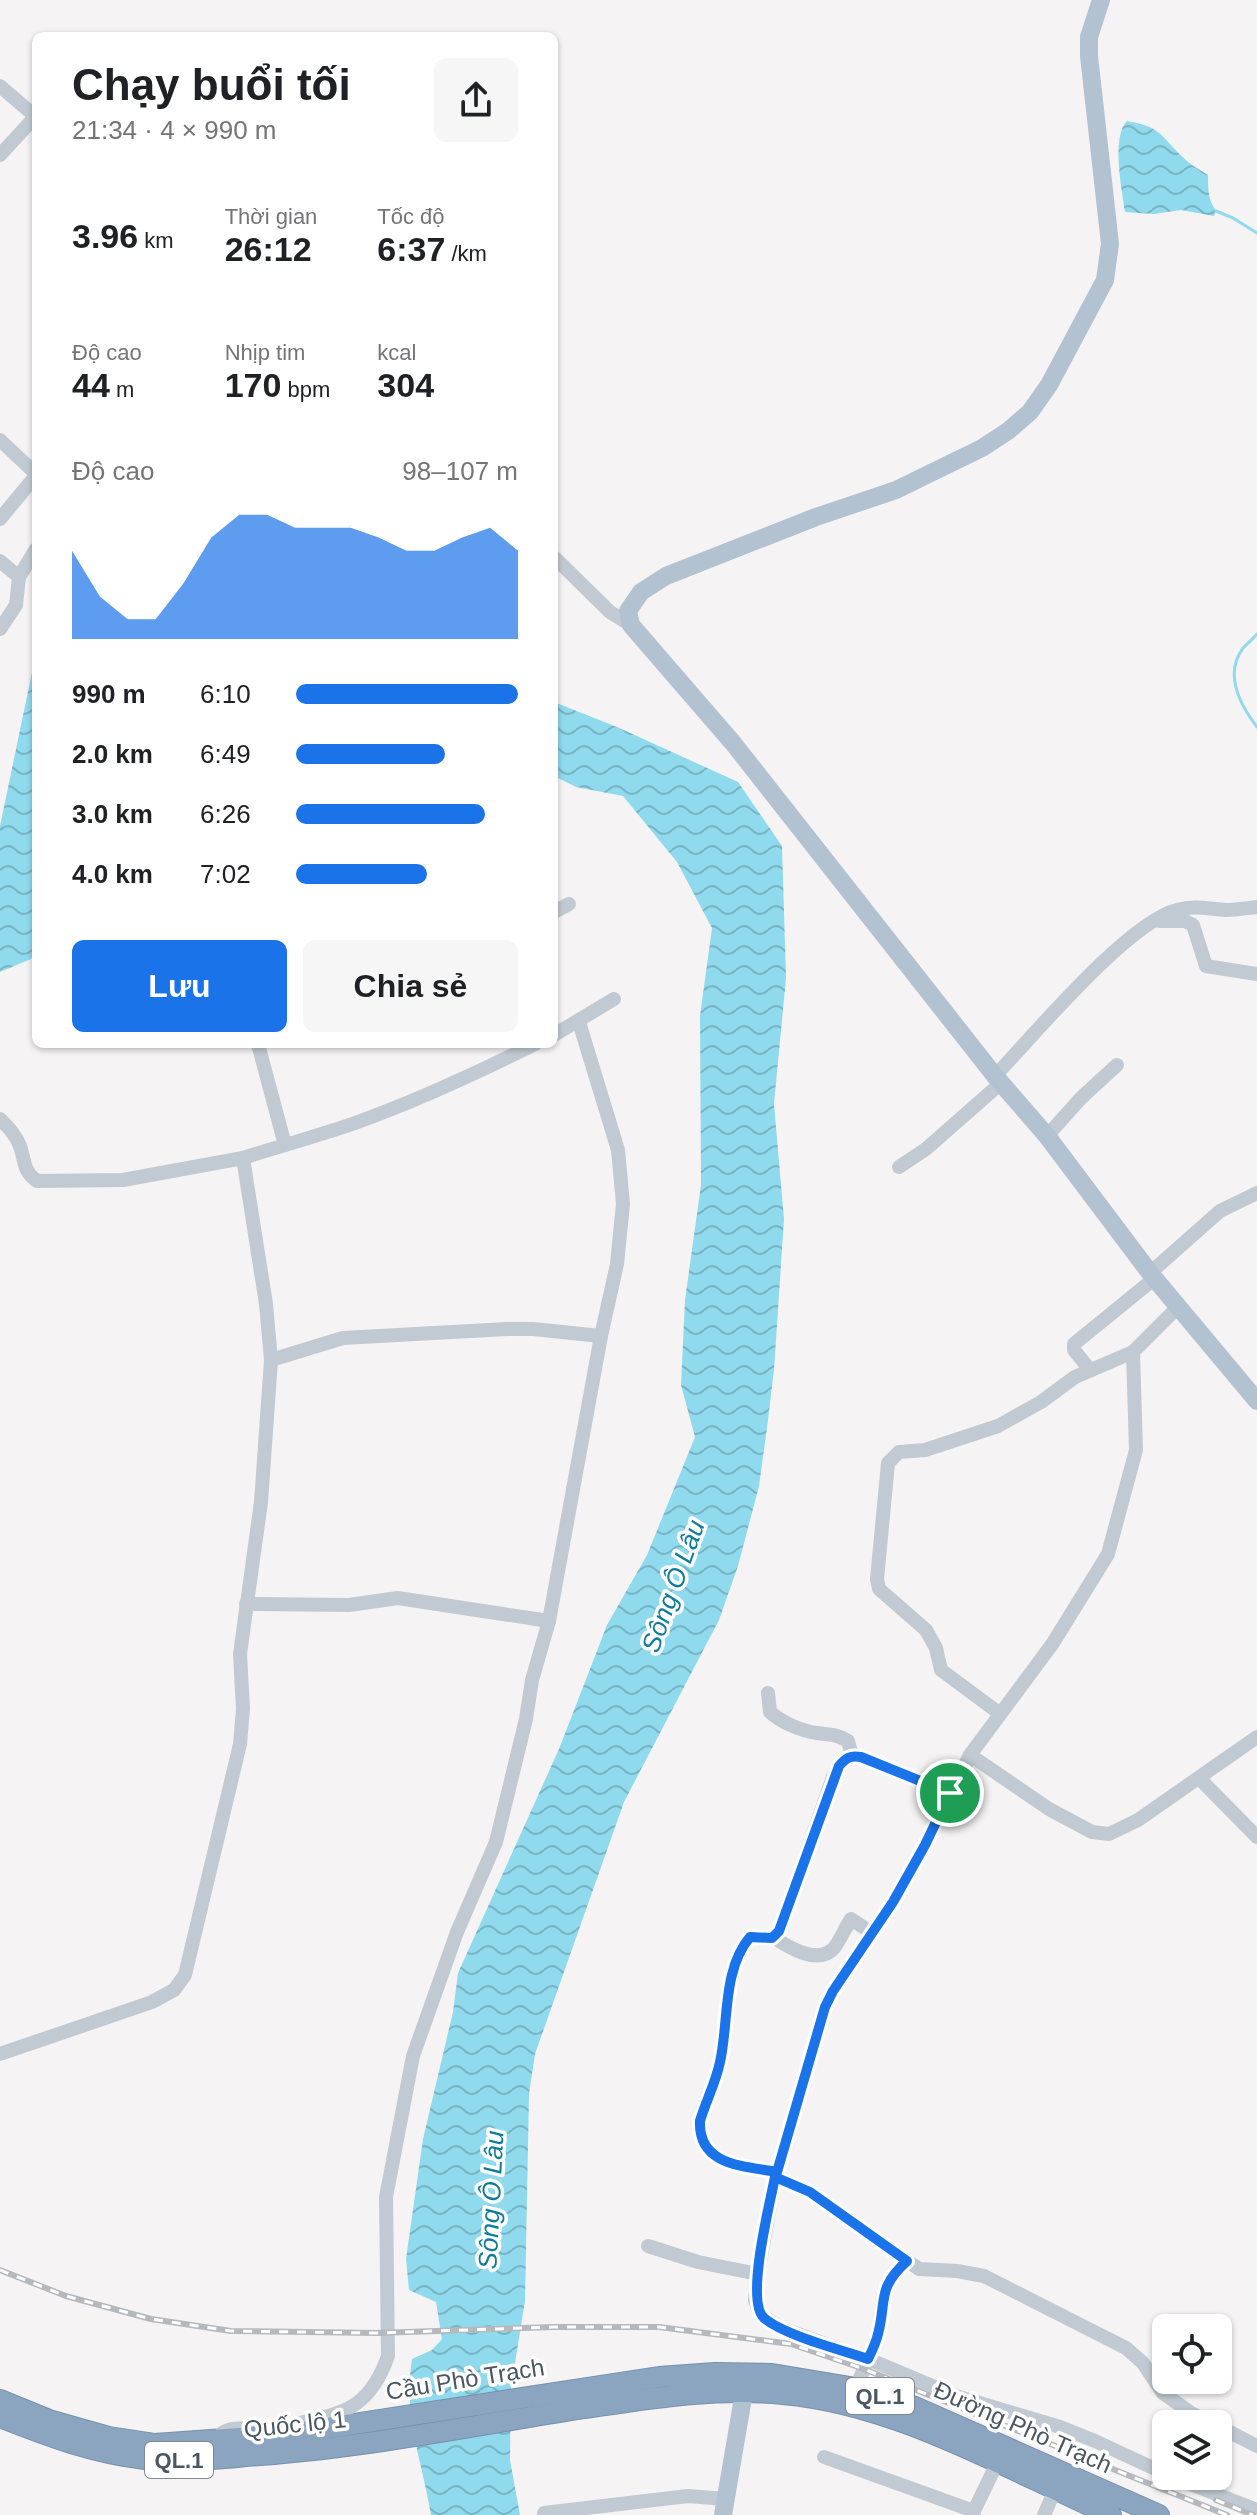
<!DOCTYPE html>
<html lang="vi">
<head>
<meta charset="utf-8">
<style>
	:root { --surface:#fff; --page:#f6f6f6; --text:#202124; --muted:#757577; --accent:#1a73e8 }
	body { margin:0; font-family:Helvetica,sans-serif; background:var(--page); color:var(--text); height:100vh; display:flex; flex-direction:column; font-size:30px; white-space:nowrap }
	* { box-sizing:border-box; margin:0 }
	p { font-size:26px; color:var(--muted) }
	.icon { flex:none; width:44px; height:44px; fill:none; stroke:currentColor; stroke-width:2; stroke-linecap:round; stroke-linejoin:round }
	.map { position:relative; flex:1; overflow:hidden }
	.sheet { position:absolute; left:32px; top:32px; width:526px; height:1016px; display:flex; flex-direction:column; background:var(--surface); border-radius:12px; box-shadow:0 2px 6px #0004 }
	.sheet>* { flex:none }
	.tools { position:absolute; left:1152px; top:2314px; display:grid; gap:16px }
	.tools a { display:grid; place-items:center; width:80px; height:80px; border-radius:12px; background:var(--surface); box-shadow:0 2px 6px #0004; font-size:40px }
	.pin { position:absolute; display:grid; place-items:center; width:68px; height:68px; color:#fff; margin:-34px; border:4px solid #fff; border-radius:50%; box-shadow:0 2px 8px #0007 }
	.round { display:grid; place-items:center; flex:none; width:84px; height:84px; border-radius:12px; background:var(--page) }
	.headline { display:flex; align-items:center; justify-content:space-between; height:136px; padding:0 40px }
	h1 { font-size:44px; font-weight:700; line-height:60px }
	.metrics { display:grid; grid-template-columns:repeat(3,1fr); gap:12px; height:136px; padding:8px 40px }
	.metrics div { display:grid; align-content:center }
	.metrics b { font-size:34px; font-weight:700 }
	.metrics small { font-size:22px; font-weight:400 }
	.metrics p { font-size:22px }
	.chart { height:224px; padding:16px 40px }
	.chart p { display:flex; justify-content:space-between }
	.chart svg { width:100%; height:144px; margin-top:8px; fill:var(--accent); opacity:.7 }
	.cta { display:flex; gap:16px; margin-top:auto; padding:16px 40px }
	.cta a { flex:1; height:92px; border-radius:12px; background:var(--accent); color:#fff; font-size:32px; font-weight:700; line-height:92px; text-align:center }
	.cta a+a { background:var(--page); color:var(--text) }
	ul { padding:0 40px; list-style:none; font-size:26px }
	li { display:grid; grid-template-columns:128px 96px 1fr; align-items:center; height:60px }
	li i { height:20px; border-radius:10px; background:var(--accent) }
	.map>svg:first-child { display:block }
	.water { fill:url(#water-waves) }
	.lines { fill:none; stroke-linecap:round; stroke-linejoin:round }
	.stream { stroke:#90daee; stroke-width:3 }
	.highway-casing { stroke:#7690ad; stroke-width:22 }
	.minor { stroke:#c1cad2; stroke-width:14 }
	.major { stroke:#b3c2d1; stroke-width:18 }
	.highway { stroke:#8ba5c1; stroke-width:20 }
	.rail-casing { stroke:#b5b8bd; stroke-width:6 }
	.rail { stroke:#fff; stroke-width:3; stroke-dasharray:9; stroke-linecap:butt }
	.route-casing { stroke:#fff; stroke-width:16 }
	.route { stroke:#1a73e8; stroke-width:10 }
	.labels { text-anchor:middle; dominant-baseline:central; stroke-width:7; stroke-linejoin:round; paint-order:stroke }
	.shield { fill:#fff; stroke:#808990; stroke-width:2 }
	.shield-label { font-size:22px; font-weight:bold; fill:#4a5661 }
	.street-label { font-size:24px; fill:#4a5661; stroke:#fff }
	.water-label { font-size:26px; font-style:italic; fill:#0c7c9b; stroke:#fff }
</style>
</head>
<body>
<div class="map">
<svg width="1257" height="2515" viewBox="0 0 1257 2515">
	<defs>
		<pattern id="water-waves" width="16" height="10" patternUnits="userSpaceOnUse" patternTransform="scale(2)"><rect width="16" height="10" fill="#90daee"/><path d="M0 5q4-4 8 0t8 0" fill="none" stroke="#78b4c4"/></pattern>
	</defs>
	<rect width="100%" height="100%" fill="#f5f3f3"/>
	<!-- water -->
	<g class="water">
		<path d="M1127,121C1164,127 1161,138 1186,160C1192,166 1201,170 1208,175C1208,189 1208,200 1216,211L1214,216L1181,210L1154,214L1125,212C1122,190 1111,137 1127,121Z"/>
		<path d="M36,638V950L31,959L0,972V826L35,658Z"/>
		<path d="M554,702L617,727L738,782L782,846L786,978L774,1104L784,1219L774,1370L767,1428L759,1486L738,1566L719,1620L624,1802L535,2054L529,2094L525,2301L511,2388L510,2460L520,2515H431C422,2459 403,2418 412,2359L432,2350L442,2339L436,2302L409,2290L406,2259L423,2139L453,2012L458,1973L559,1749L607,1625L647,1555L695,1437L681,1385L685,1300L701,1185L700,1016L712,928L677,862L623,796L576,787L554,776Z"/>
	</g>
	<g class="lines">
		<!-- stream -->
		<g class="stream">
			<path d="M1216,211L1233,218L1257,233"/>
			<path d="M1257,634C1253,639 1248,643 1243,648C1224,674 1240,705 1257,727"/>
		</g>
		<!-- highway casing -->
		<g class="highway-casing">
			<g id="highway">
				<path d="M0,2400L49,2420L109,2437L155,2444L282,2435L659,2377L715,2373L772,2374L856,2388L915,2407L1159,2515"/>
				<path d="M0,2417C47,2436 94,2453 145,2459C183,2463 222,2458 260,2455C366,2447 473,2426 578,2409C646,2399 714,2387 783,2394C898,2404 1006,2469 1111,2515"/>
			</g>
		</g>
		<!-- minor -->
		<g class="minor">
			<path d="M0,86L36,117"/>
			<path d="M0,155L35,117"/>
			<path d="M0,440L35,473L34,478L0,519"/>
			<path d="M554,557L610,612L631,625"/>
			<path d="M0,561L19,577L16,605L0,629"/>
			<path d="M19,577L36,549"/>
			<path d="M554,912L569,904"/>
			<path d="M1159,921H1185L1193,925L1206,966L1257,974"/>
			<path d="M554,1035L614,999"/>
			<path d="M258,1044L285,1145"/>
			<path d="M995,1076C1033,1036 1128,922 1177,910C1194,905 1209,909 1226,910C1237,910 1247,908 1257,907"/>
			<path d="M0,1119C8,1127 16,1135 20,1146C25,1160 23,1172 37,1181L123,1180L243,1158L266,1304L271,1360L261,1502L240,1654L243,1709L240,1744L185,1975L174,1990L152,2002L0,2054"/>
			<path d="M1047,1136L1081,1098L1117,1065"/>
			<path d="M243,1158C280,1146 318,1136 355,1123C417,1101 477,1073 535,1044"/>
			<path d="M899,1167L926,1149L1001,1083"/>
			<path d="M1150,1273L1220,1211L1257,1193"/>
			<path d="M271,1360L343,1338L507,1329H533L601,1336"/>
			<path d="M1090,1370L1074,1350V1344L1155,1278"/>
			<path d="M246,1604L349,1605L398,1598L549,1621"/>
			<path d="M768,1693L770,1712C782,1723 802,1731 817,1733C830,1735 837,1734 848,1741L852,1756"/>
			<path d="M999,1713L941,1670L936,1648L926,1630L879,1589L877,1579L888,1463L899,1452L925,1450L998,1426L1041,1402L1075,1377L1133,1352"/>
			<path d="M970,1755L1049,1809L1092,1832L1109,1834L1138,1820L1257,1737"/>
			<path d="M1199,1778L1257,1837"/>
			<path d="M773,1937C788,1947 818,1966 834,1948C841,1939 845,1928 851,1919L872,1933"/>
			<path d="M777,2172C752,2167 719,2168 705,2144C700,2137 699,2128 700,2120C704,2100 716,2082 720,2062C729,2022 722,1971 750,1937L772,1938L779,1931L833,1777C840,1764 845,1755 861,1757L950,1793"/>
			<path d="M775,2177L810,2192L919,2269L957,2271L984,2276L1126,2348L1143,2363L1163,2393L1191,2413L1214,2424"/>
			<path d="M648,2246L698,2262L758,2274"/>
			<path d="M856,2388L878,2335L883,2296L894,2274L907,2261"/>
			<path d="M1218,2426L1257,2446"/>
			<path d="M222,2433C233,2426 246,2429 259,2428C284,2427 337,2418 357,2403C372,2392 382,2373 388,2356L386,2197L413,2056L457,1932L496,1842L526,1719L532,1680L549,1621L601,1336L617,1264L623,1204L618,1150L579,1022"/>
			<path d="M824,2457L974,2511"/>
			<path d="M1166,2474L1095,2441L1060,2427L956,2396L868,2359L781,2328L760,2314L755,2300L758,2274L775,2177L825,2007L833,1991L893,1902L925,1845L970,1755L1053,1643L1108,1554L1136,1450L1133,1352L1178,1307"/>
			<path d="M1170,2476L1257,2510"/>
			<path d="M544,2513L688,2496L726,2499"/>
			<path d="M972,2515L997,2463"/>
			<path d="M1044,2515L1055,2490"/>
		</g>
		<!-- major -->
		<g class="major">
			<path d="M1101,0L1089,37V56L1110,244L1105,280L1049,385L1030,412L1008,431L982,448L896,490L816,517L666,576L641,592L628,611L631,625L733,743L995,1076L1047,1136L1150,1273L1257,1401"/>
			<path d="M723,2515L744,2392"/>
		</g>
		<!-- highway -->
		<use href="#highway" class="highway"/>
		<!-- rail casing -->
		<g class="rail-casing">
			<g id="rail">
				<path d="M0,2270L66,2296L151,2319L231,2331L377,2333L553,2327H659L791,2344L864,2369L1227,2515"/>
				<path d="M1216,2500L1253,2515"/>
			</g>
		</g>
		<!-- rail -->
		<use href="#rail" class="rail"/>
	</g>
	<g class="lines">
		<!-- route casing -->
		<g class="route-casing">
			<path id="route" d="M950,1793L861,1757C850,1755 846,1758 839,1766L779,1931L772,1938L750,1937C722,1970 729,2023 720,2062C716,2082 706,2101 700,2121C698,2166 744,2166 777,2172L775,2177C770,2203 745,2301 764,2318C783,2335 842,2350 868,2359C872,2351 876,2343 878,2334C887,2301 876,2289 907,2261L810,2192L775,2177L777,2172L825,2007L833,1991L893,1902L925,1845L950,1793"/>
		</g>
		<!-- route -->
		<use href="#route" class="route"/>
	</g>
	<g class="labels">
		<!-- shield labels -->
		<g class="shield">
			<rect x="846" y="2378" width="68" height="36" rx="6"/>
			<rect x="145" y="2442" width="68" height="36" rx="6"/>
		</g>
		<g class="shield-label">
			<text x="880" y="2396">QL.1</text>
			<text x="179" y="2460">QL.1</text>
		</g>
		<!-- street labels -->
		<g class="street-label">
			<text transform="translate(465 2379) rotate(-9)">Cầu Phò Trạch</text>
			<text transform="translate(295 2424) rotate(-6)">Quốc lộ 1</text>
			<text transform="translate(1023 2427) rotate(24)">Đường Phò Trạch</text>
		</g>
		<!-- water labels -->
		<g class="water-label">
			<text transform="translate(673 1586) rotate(-70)">Sông Ô Lâu</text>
			<text transform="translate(491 2200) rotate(-87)">Sông Ô Lâu</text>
		</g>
	</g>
</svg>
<div class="tools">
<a><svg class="icon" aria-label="locate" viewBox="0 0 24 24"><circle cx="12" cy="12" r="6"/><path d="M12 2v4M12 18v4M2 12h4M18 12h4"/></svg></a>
<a><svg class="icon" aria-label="layers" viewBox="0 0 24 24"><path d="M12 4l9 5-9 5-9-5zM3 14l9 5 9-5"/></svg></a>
</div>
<div class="pin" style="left:950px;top:1793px;background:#1e9e55"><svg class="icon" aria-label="arrive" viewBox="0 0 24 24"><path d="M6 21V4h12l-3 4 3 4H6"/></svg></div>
<section class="sheet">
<div class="headline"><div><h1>Chạy buổi tối</h1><p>21:34 · 4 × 990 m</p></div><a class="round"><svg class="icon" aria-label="share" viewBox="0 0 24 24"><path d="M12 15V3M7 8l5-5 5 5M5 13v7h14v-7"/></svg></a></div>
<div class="metrics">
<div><b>3.96<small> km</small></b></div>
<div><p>Thời gian</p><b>26:12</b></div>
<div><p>Tốc độ</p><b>6:37<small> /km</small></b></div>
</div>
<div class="metrics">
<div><p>Độ cao</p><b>44<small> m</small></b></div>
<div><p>Nhịp tim</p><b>170<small> bpm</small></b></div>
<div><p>kcal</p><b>304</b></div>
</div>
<div class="chart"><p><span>Độ cao</span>98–107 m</p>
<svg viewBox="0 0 160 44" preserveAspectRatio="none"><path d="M0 44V17L10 31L20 38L30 38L40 27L50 13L60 6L70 6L80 10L90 10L100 10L110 13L120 17L130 17L140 13L150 10L160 17V44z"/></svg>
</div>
<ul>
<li><b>990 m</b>6:10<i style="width:100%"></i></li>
<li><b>2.0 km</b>6:49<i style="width:67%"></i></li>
<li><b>3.0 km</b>6:26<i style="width:85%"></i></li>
<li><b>4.0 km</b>7:02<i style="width:59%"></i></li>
</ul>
<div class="cta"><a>Lưu</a><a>Chia sẻ</a></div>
</section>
</div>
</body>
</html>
